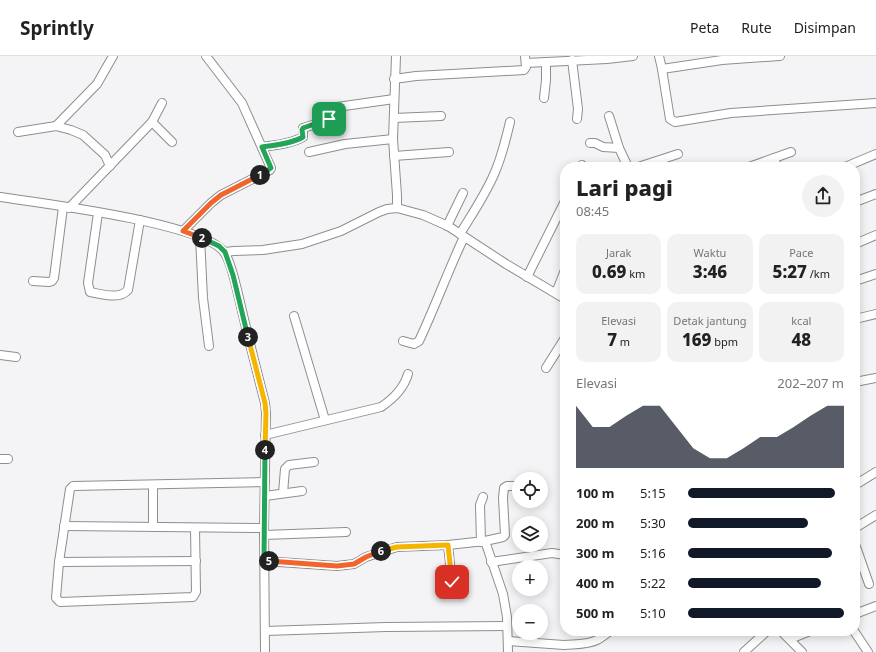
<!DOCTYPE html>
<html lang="id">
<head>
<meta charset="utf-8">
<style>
	:root { --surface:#fff; --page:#f2f2f2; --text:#222; --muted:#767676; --line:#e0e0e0; --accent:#111827 }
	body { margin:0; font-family:"Noto Sans",sans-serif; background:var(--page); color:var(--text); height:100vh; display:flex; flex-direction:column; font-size:15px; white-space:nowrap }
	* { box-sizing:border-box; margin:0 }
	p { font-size:13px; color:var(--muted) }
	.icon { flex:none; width:22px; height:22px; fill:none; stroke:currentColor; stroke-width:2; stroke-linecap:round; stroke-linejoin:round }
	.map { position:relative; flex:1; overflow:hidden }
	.details { position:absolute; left:560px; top:106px; width:300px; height:474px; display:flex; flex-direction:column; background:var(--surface); border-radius:16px; box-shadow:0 2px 10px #0003 }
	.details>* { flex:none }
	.buttons { position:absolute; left:512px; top:416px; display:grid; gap:8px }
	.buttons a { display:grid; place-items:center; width:36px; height:36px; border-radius:50%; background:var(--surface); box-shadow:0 2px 10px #0003; font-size:20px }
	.pin { position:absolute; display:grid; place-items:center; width:34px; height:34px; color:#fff; margin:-17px; border-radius:8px; box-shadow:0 2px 6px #0006 }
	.km { position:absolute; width:20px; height:20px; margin:-10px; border-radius:50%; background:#222; color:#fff; font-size:11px; line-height:20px; text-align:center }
	.round { display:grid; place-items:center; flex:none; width:42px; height:42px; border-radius:21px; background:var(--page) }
	.headline { display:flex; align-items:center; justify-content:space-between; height:68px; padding:0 16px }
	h1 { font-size:22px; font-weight:800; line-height:30px }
	.metrics { display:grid; grid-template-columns:repeat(3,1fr); gap:6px; height:68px; padding:4px 16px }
	.metrics div { display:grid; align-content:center; border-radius:10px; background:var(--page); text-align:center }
	.metrics b { font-size:17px; font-weight:800 }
	.metrics small { font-size:11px; font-weight:400 }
	.metrics p { font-size:11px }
	.chart { height:112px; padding:8px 16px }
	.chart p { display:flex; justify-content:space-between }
	.chart svg { width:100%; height:72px; margin-top:4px; fill:var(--accent); opacity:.7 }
	ul { padding:0 16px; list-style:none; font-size:13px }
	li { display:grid; grid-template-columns:64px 48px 1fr; align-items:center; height:30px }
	li i { height:10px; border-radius:5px; background:var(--accent) }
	header { display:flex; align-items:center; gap:24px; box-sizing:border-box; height:56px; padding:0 20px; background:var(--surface); border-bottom:1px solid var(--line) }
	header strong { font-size:19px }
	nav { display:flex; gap:22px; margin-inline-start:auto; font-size:14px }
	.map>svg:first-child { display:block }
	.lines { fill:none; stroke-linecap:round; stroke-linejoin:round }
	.minor-casing { stroke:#8e8e90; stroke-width:10 }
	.minor { stroke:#fff; stroke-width:8 }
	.split-1-casing { stroke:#fff; stroke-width:8 }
	.split-2-casing { stroke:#fff; stroke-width:8 }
	.split-3-casing { stroke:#fff; stroke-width:8 }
	.split-4-casing { stroke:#fff; stroke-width:8 }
	.split-5-casing { stroke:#fff; stroke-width:8 }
	.split-6-casing { stroke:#fff; stroke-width:8 }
	.split-7-casing { stroke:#fff; stroke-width:8 }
	.split-1 { stroke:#22a559; stroke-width:5 }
	.split-2 { stroke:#f0652b; stroke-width:5 }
	.split-3 { stroke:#22a559; stroke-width:5 }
	.split-4 { stroke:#f5b400; stroke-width:5 }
	.split-5 { stroke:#22a559; stroke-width:5 }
	.split-6 { stroke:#f0652b; stroke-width:5 }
	.split-7 { stroke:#f5b400; stroke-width:5 }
</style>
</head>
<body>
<header>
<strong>Sprintly</strong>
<nav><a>Peta</a><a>Rute</a><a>Disimpan</a></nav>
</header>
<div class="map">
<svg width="876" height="596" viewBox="0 0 876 596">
	<rect width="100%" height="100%" fill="#f4f4f7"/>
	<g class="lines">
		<!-- minor casing -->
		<g class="minor-casing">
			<g id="minor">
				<path d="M396,0L393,83L397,139V152"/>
				<path d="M659,0L662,13L722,4L780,0"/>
				<path d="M572,4L578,53L577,63"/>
				<path d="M526,7L607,3L633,0"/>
				<path d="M662,13L670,63L675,66L731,57L876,47"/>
				<path d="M394,23L416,20L524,14L526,11L525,0"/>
				<path d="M544,42L546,24V6"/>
				<path d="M609,60L619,92L628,111"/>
				<path d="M394,62L441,60"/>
				<path d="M152,66L172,86"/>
				<path d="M56,70L97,28L113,0"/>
				<path d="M18,76L56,70L71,74L83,79L105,99L110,110"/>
				<path d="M590,87H595L603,91L619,92"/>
				<path d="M262,91C275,89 291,88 303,81V72L335,62L334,53L337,51L394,43"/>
				<path d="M309,96L345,88L393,83"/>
				<path d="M394,100L449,96"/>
				<path d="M774,102L777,111"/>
				<path d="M581,111L582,109"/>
				<path d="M638,111L678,98"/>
				<path d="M749,111L791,96"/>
				<path d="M845,111L876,98"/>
				<path d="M0,141C41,147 202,167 224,196C231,205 236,230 239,242C247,277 256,312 265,347L266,357L264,472L265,596"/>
				<path d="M855,146L876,138"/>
				<path d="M69,152L152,66L162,47"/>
				<path d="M98,157L88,227L90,236C102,238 119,244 128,234L140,164"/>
				<path d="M447,170L463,137"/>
				<path d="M183,175L211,147L221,139L270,114L271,112L242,47L206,0"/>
				<path d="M460,178C472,158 486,138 495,116C502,100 506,83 510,66"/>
				<path d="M200,181L203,242L209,290"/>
				<path d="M855,188L876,179"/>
				<path d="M225,196L234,195L263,194L302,188L341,175L379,156L387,153L397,152L423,159L448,170L506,208L565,243"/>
				<path d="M527,221L565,145"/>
				<path d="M33,225L49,226L52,225L54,222L63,151"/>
				<path d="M855,225L876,218"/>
				<path d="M556,237L565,214"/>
				<path d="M294,260L325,364"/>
				<path d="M855,263L876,258"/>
				<path d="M403,285L414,288L419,285C435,251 448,215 464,181"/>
				<path d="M0,299L16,301"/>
				<path d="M546,312L565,282"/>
				<path d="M855,326L876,322"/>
				<path d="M265,379L381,351C393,343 404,332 408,318"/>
				<path d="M0,403H8"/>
				<path d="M855,429L876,416"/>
				<path d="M283,437L285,413L289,409L314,406"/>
				<path d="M265,440L302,435"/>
				<path d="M64,470L264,472"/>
				<path d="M153,471V429"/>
				<path d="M195,472L196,536L193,541L60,546L56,542L59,506L70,433L73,430L265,426"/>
				<path d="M855,472L876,459"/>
				<path d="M264,479L346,476"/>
				<path d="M485,485L503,481L505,479L503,442L504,432L507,430H519"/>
				<path d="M481,486L480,449L483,441"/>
				<path d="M855,488L869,528"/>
				<path d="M448,489L452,526"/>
				<path d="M264,505L337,510L354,508L366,501L397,491L448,489L485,485L503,538L507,561L508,596"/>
				<path d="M59,506L196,505"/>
				<path d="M491,506L552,497L565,499"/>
				<path d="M855,558L876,550"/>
				<path d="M265,575L386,571L507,570"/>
				<path d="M781,575L802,596"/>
				<path d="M854,575L868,596"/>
				<path d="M790,583L810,575"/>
				<path d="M508,585L564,589C575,588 587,589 597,584C601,582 606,578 610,575"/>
				<path d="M744,596L767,575"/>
			</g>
		</g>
		<!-- minor -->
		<use href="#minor" class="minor"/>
	</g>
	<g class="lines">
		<!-- split-1 casing -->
		<g class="split-1-casing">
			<path id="split-1" d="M260,119L271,112L262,91C275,89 291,88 303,81L302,74L303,72L329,63"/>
		</g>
		<!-- split-2 casing -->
		<g class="split-2-casing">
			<path id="split-2" d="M202,182L183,175L211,147L221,139L260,119"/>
		</g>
		<!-- split-3 casing -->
		<g class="split-3-casing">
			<path id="split-3" d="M202,182L219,190L225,196L233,219L248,281"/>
		</g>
		<!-- split-4 casing -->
		<g class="split-4-casing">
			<path id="split-4" d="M248,281L265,347L266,357L265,394"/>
		</g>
		<!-- split-5 casing -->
		<g class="split-5-casing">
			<path id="split-5" d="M265,394L264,505H269"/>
		</g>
		<!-- split-6 casing -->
		<g class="split-6-casing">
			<path id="split-6" d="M269,505L337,510L354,508L366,501L381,495"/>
		</g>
		<!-- split-7 casing -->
		<g class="split-7-casing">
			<path id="split-7" d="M381,495L397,491L448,489L452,526"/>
		</g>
		<!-- split-1 -->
		<use href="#split-1" class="split-1"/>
		<!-- split-2 -->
		<use href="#split-2" class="split-2"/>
		<!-- split-3 -->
		<use href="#split-3" class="split-3"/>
		<!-- split-4 -->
		<use href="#split-4" class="split-4"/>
		<!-- split-5 -->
		<use href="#split-5" class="split-5"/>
		<!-- split-6 -->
		<use href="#split-6" class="split-6"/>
		<!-- split-7 -->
		<use href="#split-7" class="split-7"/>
	</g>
</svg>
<div class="buttons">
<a><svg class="icon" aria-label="locate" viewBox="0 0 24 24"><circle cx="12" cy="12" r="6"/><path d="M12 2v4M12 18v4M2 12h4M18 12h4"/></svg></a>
<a><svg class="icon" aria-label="layers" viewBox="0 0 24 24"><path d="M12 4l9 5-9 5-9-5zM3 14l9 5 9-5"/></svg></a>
<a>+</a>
<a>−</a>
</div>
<div class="pin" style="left:329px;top:63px;background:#1e9e55"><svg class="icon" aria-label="arrive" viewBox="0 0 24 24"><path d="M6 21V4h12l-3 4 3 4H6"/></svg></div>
<div class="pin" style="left:452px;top:526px;background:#d93025"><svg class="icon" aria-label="check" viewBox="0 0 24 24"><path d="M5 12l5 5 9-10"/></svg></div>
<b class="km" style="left:260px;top:119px">1</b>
<b class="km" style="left:202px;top:182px">2</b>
<b class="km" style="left:248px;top:281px">3</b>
<b class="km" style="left:265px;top:394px">4</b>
<b class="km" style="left:269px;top:505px">5</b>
<b class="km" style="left:381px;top:495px">6</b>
<section class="details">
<div class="headline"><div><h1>Lari pagi</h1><p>08:45</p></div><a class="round"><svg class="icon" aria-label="share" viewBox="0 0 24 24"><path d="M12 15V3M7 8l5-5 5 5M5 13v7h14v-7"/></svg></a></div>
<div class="metrics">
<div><p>Jarak</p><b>0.69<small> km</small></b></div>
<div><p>Waktu</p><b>3:46</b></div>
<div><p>Pace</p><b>5:27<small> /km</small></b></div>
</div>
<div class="metrics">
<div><p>Elevasi</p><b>7<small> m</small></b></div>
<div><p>Detak jantung</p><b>169<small> bpm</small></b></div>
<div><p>kcal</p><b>48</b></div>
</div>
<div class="chart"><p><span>Elevasi</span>202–207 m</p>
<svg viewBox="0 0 160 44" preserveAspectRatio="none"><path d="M0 44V6L10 19L20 19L30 12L40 6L50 6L60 19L70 32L80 38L90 38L100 32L110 25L120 25L130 19L140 12L150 6L160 6V44z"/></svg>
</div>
<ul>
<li><b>100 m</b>5:15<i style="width:94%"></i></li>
<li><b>200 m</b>5:30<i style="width:77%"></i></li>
<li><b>300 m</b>5:16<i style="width:92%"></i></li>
<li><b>400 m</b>5:22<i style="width:85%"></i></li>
<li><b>500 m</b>5:10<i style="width:100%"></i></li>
</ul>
</section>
</div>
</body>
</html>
